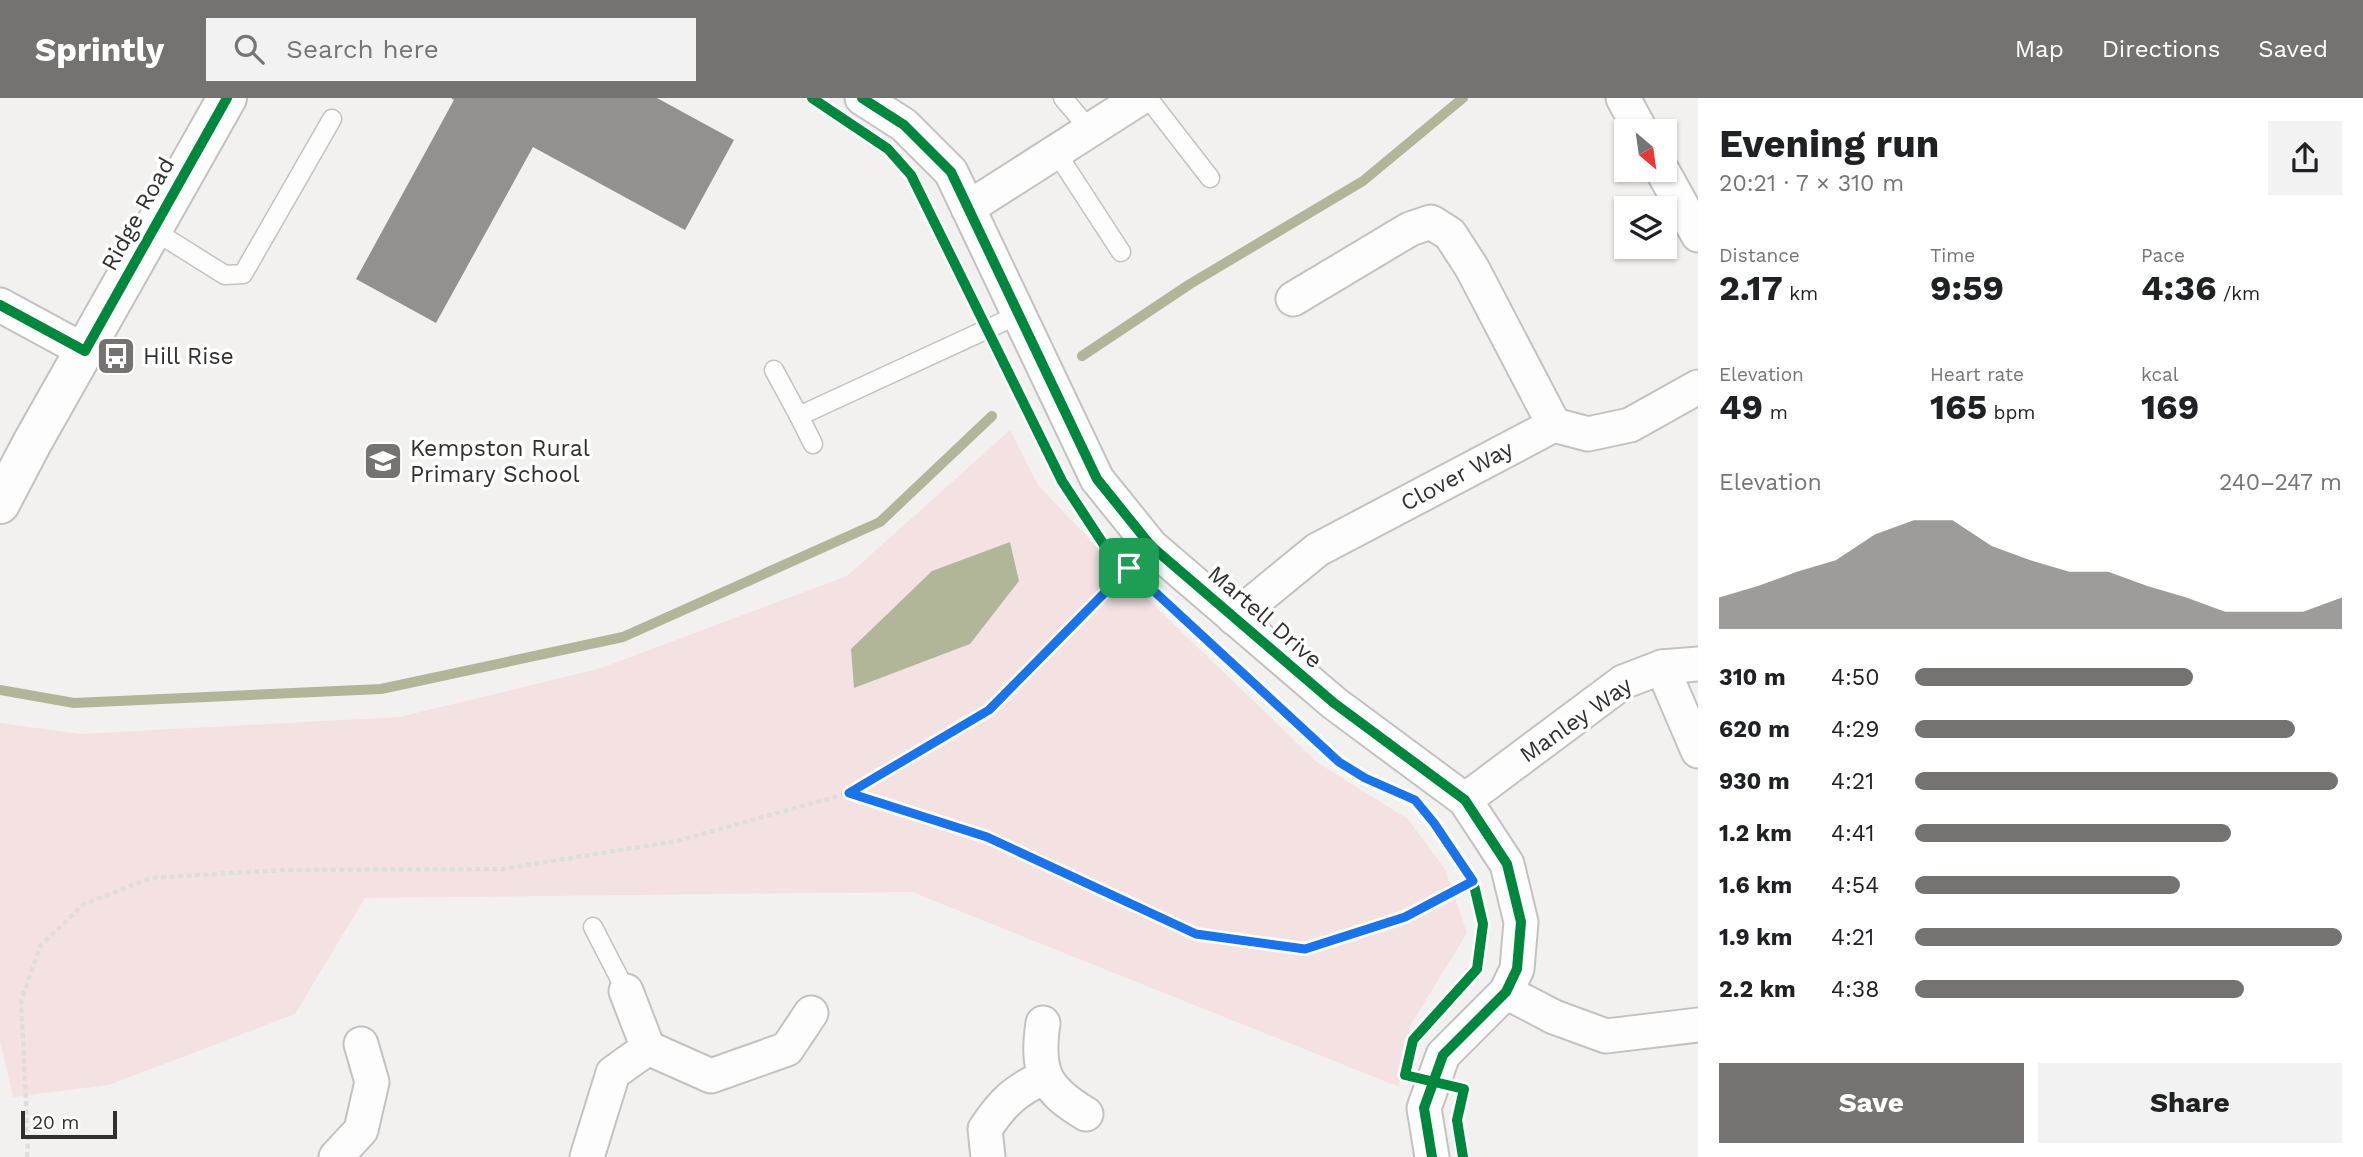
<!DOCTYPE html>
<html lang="en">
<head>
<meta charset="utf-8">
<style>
	:root { --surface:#fff; --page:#f2f2f2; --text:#202124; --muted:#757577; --accent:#747372 }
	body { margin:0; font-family:"Work Sans",sans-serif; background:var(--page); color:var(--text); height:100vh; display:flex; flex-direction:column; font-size:26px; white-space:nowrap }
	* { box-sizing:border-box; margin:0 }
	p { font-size:23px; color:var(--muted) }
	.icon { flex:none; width:38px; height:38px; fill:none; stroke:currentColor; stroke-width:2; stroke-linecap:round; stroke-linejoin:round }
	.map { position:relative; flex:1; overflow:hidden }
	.panel { display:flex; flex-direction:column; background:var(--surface); width:665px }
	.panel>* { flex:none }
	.needle { width:46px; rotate:151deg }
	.buttons { position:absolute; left:1614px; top:21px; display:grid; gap:14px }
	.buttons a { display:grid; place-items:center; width:63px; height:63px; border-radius:0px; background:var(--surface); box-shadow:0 2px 5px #0004; font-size:35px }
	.scale { position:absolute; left:21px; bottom:18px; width:96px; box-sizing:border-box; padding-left:7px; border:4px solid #302f2e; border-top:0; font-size:19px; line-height:24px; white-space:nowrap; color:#302f2e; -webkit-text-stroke:5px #fff; paint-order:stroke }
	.pin { position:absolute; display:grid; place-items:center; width:60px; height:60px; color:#fff; margin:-30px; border-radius:14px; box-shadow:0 4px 10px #0006 }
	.round { display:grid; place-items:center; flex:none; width:74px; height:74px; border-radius:0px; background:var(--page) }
	.head { display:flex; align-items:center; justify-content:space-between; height:119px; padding:0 21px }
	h1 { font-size:38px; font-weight:700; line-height:52px }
	.metrics { display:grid; grid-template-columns:repeat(3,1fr); gap:10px; height:119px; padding:7px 21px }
	.metrics div { display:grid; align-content:center }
	.metrics b { font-size:35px; font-weight:700 }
	.metrics small { font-size:19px; font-weight:400 }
	.metrics p { font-size:19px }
	.chart { height:196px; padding:14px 21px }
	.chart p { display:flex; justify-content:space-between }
	.chart svg { width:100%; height:126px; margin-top:7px; fill:var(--accent); opacity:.7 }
	.cta { display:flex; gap:14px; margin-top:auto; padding:14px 21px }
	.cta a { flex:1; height:80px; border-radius:0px; background:var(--accent); color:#fff; font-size:28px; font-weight:700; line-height:80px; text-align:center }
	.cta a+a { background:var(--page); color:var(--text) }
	ul { padding:0 21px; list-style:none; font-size:23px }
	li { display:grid; grid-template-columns:112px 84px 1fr; align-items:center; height:52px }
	li i { height:18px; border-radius:9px; background:var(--accent) }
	header { display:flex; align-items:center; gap:42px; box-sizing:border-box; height:98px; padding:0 35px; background:var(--accent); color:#fff }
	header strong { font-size:33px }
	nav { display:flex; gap:38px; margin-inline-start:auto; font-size:24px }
	.search { width:490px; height:63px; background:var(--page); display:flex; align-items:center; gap:18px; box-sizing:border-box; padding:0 24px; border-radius:0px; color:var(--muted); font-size:26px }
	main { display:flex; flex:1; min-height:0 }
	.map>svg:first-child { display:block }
	.green { fill:#f4e2e3 }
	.water { fill:#b2b698 }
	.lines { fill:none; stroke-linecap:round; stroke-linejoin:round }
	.stream { stroke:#b2b698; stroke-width:10 }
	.building { fill:#929190 }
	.lane-casing { stroke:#c4c2c1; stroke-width:21 }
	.street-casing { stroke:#c4c2c1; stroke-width:37 }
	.secondary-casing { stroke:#c4c2c1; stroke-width:42 }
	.path { stroke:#dedddc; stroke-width:4.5; stroke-dasharray:5 3.5; stroke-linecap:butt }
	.lane { stroke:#fdfdfd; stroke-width:18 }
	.street { stroke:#fdfdfd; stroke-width:33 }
	.secondary { stroke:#fdfdfd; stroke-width:38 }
	.cycleway-casing { stroke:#fff; stroke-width:15 }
	.cycleway { stroke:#00873e; stroke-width:10 }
	.route-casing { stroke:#fff; stroke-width:14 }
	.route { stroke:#1a73e8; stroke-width:9 }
	.labels { text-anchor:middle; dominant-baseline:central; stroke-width:7; stroke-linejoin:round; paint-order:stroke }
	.street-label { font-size:23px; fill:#302f2e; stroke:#fff }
	.poi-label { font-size:23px; fill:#302f2e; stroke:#fff; text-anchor:start }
</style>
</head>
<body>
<header>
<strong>Sprintly</strong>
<div class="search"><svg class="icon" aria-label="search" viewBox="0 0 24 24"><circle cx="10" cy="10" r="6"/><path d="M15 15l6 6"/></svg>Search here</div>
<nav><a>Map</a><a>Directions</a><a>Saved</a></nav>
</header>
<main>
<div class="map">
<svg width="1698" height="1059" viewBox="0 0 1698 1059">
	<rect width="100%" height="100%" fill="#f3f1f0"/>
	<!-- green -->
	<path class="green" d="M1010,332L1038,387L1135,489L1318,665L1408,721L1445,771L1467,835L1410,928L1399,989L912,794L365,800L295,916L109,987L13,999L0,943V625L80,636L399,619L598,571L847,478Z"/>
	<!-- water -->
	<path class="water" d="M1010,444L1019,483L970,546L854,590L851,551L932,473Z"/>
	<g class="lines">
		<!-- stream -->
		<g class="stream">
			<path d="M1082,258L1190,186L1363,83L1463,0"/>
			<path d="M0,592L74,605L381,591L623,539L880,424L992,318"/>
		</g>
	</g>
	<!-- building -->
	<path class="building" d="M451,0H657L734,42L685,132L533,49L436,225L356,181L454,2Z"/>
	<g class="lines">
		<!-- lane casing -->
		<g class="lane-casing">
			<g id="lane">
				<path d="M1063,0L1090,32"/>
				<path d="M1148,0L1210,80"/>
				<path d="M1056,54L1121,154"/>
				<path d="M153,132L225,177L243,176L332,21"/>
				<path d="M774,272L799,318L1020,216"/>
				<path d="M799,318L813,346"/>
				<path d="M593,829L626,893"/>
			</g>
		</g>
		<!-- street casing -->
		<g class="street-casing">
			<g id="street">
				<path d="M862,0L904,27L951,74L1097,381L1151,448L1334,605L1465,702L1507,766L1521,824L1517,871L1506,894L1443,957L1424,1010L1432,1059"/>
				<path d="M1623,0L1641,33"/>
				<path d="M1662,72L1698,137"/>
				<path d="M968,110L1140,0"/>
				<path d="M1293,201L1410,131L1431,124L1450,136L1472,170L1554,327"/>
				<path d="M0,207L85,253"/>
				<path d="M1234,520L1317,452L1554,327L1588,336L1630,327L1698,289"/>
				<path d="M1662,569L1698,653"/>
				<path d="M1465,702L1623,584L1662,569L1698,566"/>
				<path d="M626,893L648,950L711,978L787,951L811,915"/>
				<path d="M1506,894L1554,919L1606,938L1698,927"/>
				<path d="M1043,925C1036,973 1044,991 1086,1016"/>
				<path d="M336,1059L361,1032L372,984L361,946"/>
				<path d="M587,1059L613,975L648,950"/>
				<path d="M988,1059L985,1031C1003,1004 1015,993 1044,979"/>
			</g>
		</g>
		<!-- secondary casing -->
		<g class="secondary-casing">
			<path id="secondary" d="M0,406L32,345L227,0"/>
		</g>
		<!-- path -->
		<g class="path">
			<path d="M849,695L987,739L1196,836L1305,851L1405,819L1473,783"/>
			<path d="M27,1059L28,1043L21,903L41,847L84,806L151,780L282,772L502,771L677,743L849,695L989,612L1128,471"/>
		</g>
		<!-- lane -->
		<use href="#lane" class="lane"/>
		<!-- street -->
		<use href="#street" class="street"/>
		<!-- secondary -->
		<use href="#secondary" class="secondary"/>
		<!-- cycleway casing -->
		<g class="cycleway-casing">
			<g id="cycleway">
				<path d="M812,0L888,51L911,77L1062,383L1104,447L1339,664L1365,680L1414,702L1434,725L1473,783L1483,826L1477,871L1413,942L1405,977L1464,991L1457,1022L1463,1059"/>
				<path d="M862,0L904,27L951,74L1097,381L1151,448L1334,605L1465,702L1507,766L1521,824L1517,871L1506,894L1443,957L1424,1010L1432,1059"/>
				<path d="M0,207L85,253L227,0"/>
			</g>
		</g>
		<!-- cycleway -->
		<use href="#cycleway" class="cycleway"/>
	</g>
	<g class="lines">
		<!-- route casing -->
		<g class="route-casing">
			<path id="route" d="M1129,470L1339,664L1365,680L1415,702L1434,725L1473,783L1405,819L1305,851L1196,836L987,739L849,695L989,612Z"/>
		</g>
		<!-- route -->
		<use href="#route" class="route"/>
	</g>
	<!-- icons -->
	<defs>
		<g id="bus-square" transform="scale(2.0125)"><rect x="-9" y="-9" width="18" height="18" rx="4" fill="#747372" stroke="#fff"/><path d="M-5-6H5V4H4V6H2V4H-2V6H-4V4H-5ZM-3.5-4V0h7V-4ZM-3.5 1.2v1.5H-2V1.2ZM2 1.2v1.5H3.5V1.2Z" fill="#fff"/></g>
		<g id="school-square" transform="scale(2.0125)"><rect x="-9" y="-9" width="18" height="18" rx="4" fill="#747372" stroke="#fff"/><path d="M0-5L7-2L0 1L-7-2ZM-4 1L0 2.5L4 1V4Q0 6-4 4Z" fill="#fff"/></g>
	</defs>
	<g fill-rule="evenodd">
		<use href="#bus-square" x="116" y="258"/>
		<use href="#school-square" x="383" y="363"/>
	</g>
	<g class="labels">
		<!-- street labels -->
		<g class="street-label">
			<text transform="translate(138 116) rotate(-61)">Ridge Road</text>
			<text transform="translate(1457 378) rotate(-28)">Clover Way</text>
			<text transform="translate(1265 519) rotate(41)">Martell Drive</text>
			<text transform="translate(1576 622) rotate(-35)">Manley Way</text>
		</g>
		<!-- poi labels -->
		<g class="poi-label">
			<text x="143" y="258">Hill Rise</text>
			<text x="410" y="350">Kempston Rural<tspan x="410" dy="26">Primary School</tspan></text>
		</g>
	</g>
</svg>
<div class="buttons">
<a><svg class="needle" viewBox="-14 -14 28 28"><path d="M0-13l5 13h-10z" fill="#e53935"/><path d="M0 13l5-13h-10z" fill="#757577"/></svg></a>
<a><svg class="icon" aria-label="layers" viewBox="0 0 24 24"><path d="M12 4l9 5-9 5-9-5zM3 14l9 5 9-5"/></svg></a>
</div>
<div class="scale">20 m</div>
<div class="pin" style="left:1129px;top:470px;background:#1e9e55"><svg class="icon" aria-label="arrive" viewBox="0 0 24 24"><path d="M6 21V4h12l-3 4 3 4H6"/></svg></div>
</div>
<section class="panel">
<div class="head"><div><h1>Evening run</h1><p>20:21 · 7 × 310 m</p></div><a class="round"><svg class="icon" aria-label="share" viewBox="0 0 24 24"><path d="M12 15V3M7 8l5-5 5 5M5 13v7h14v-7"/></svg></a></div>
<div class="metrics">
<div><p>Distance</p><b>2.17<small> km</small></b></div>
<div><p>Time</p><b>9:59</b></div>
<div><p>Pace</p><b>4:36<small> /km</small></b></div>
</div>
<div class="metrics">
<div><p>Elevation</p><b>49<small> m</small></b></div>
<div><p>Heart rate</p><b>165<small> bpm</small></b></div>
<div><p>kcal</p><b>169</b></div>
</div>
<div class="chart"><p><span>Elevation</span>240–247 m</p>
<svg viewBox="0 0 160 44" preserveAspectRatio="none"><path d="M0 44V33L10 29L20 24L30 20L40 11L50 6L60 6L70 15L80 20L90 24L100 24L110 29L120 33L130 38L140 38L150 38L160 33V44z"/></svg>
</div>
<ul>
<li><b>310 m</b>4:50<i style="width:65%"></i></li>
<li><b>620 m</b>4:29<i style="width:89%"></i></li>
<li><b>930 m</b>4:21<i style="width:99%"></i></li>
<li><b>1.2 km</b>4:41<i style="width:74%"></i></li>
<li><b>1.6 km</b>4:54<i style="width:62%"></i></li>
<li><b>1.9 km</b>4:21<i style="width:100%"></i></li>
<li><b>2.2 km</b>4:38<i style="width:77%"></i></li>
</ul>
<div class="cta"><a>Save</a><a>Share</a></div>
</section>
</main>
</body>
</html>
